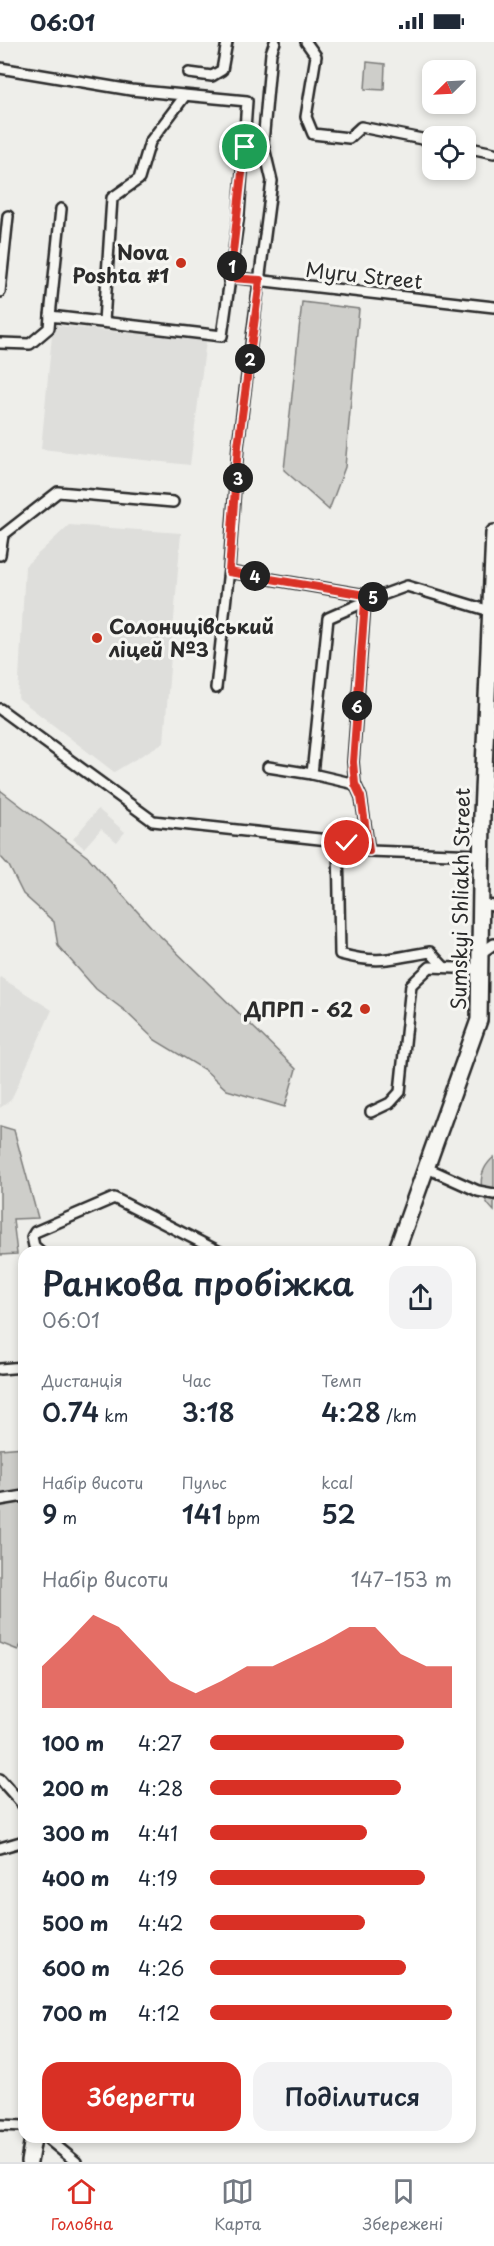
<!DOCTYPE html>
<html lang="uk">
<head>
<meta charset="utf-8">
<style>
	:root { --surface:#fff; --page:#f2f2f3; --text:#1f2937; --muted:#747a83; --line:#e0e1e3; --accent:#d93025 }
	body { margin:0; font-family:"Playpen Sans",sans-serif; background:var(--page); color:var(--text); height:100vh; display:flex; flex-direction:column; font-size:22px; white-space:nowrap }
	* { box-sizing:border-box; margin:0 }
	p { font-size:20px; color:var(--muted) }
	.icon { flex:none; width:33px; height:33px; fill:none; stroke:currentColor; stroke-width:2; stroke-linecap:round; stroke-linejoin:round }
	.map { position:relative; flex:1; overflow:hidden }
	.sheet { position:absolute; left:18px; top:1204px; width:458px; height:897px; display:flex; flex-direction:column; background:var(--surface); border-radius:18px; box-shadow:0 3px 9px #0003 }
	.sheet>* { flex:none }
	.needle { width:39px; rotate:246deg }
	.tools { position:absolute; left:422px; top:18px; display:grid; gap:12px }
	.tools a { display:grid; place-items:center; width:54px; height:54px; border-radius:12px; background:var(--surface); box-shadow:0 3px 9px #0003; font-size:30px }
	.pin { position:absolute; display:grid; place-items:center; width:51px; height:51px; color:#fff; margin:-26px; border:3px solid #fff; border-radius:50%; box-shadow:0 2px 6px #0007 }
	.km { position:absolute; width:30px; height:30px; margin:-15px; border-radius:50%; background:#222; color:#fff; font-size:16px; line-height:30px; text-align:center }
	.round { display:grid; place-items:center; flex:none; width:63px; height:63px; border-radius:18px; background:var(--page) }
	.summary { display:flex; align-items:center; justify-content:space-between; height:102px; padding:0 24px }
	h1 { font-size:33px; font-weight:600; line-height:45px }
	.stats { display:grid; grid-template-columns:repeat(3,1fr); gap:9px; height:102px; padding:6px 24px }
	.stats div { display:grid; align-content:center }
	.stats b { font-size:26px; font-weight:600 }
	.stats small { font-size:16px; font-weight:400 }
	.stats p { font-size:16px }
	.chart { height:168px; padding:12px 24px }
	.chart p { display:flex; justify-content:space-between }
	.chart svg { width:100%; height:108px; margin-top:6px; fill:var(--accent); opacity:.7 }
	.cta { display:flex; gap:12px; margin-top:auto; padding:12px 24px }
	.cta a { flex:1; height:69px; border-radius:18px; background:var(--accent); color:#fff; font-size:24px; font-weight:600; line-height:69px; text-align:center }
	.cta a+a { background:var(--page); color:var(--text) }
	ul { padding:0 24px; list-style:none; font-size:20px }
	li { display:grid; grid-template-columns:96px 72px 1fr; align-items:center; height:45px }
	li i { height:15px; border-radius:8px; background:var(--accent) }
	.status { display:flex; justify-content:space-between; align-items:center; height:42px; padding:0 30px; background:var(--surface); direction:ltr }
	.status svg { height:16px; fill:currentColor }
	.dock { display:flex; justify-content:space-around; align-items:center; height:84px; border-top:2px solid var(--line); background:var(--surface); font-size:16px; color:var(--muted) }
	.dock a { display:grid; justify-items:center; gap:3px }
	.dock .selected { color:var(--accent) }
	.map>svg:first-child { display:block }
	.built { fill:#dededb }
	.green { fill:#cececa; stroke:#7c7c7a; stroke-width:1.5 }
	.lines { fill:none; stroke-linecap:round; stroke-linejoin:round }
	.street-casing { stroke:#2b2b2b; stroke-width:14 }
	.primary-casing { stroke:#2b2b2b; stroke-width:20 }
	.street { stroke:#f6f6f2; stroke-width:9 }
	.primary { stroke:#f6f6f2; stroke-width:15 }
	.route-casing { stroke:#fff; stroke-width:12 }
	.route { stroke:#d93025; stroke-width:8 }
	.poi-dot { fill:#c8321e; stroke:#f6f6f2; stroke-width:2 }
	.labels { text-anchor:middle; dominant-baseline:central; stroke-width:6; stroke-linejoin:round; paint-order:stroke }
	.poi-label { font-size:20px; font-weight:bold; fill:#2b2b2b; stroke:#f6f6f2; text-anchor:end }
	.street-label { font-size:20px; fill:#2b2b2b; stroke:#f6f6f2 }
</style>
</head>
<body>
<div class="status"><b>06:01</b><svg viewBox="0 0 49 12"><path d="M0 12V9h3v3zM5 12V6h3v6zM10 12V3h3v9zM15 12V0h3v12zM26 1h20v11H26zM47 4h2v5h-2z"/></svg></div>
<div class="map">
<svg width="494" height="2120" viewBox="0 0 494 2120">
	<rect width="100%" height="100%" fill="#eeeeea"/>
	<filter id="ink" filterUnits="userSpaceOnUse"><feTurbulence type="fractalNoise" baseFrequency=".0167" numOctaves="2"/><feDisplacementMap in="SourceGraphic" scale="12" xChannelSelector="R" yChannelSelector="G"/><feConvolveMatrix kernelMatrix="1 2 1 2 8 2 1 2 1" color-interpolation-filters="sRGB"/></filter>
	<g filter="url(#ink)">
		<!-- built -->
		<g class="built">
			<path d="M53,283L206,299L190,423L41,407Z"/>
			<path d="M69,483L181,491L164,700L114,730L18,656L25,524Z"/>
			<path d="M98,767L125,790L117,800L101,787L84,806L73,797Z"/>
			<path d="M0,935L52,968L11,1058L0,1066Z"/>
		</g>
		<!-- green -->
		<g class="green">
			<path d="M367,20L385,22L384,48L365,47Z"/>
			<path d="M302,260L359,267L345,425L329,468L284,428Z"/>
			<path d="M0,748L89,816L155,889L296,1027L285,1065L227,1048L205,1028L155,998L124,968L96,947L58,904L54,880L23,852L9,824L0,814Z"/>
			<path d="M0,1084L14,1088L38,1176L13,1177L17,1212L0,1213Z"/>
			<path d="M494,1115V1169C478,1154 476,1130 494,1115Z"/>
			<path d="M24,1405V1598L18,1608L0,1601V1407Z"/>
		</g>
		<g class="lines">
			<!-- street casing -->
			<g class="street-casing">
				<g id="street">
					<path d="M306,0L316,14L306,75L313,92L349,96L361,85L432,99"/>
					<path d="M0,26L131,48L247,59L239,172L222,294L50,274L49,286L30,302L0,301"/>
					<path d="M189,31L212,34L222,28L227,0"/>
					<path d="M465,105L494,111"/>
					<path d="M230,235L494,265"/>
					<path d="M0,250L8,174"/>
					<path d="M50,274L61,167"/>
					<path d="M104,280L112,156L139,137L150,100L184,55"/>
					<path d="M0,513L3,493L58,450L173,460"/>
					<path d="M229,530L377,555L407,544L490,569"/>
					<path d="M365,560L353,720L355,742L361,755L369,809"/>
					<path d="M216,646L229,527L238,404L272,139L263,101L271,11L275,0"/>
					<path d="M0,667L153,779L338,799L369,809L481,813"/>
					<path d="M268,725L312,732L355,742"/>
					<path d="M312,732L328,576L369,558"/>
					<path d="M338,799L340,912C381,923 390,916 430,910L443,924"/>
					<path d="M480,862L494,864"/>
					<path d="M481,911L494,902"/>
					<path d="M371,1070L390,1061L400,1050L411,943L430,925L481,927"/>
					<path d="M427,1126L478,1149L494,1152"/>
					<path d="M41,1210L34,1204L32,1195L35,1190L114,1156L220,1210"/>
					<path d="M0,1327L24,1325"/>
					<path d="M0,1458L24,1454"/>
					<path d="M0,1737L24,1764"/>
					<path d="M0,1806L24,1799"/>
					<path d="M0,2083L24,2084"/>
					<path d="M47,2096L76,2120"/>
				</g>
			</g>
			<!-- primary casing -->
			<g class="primary-casing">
				<g id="primary">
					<path d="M396,1210L479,978L482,773L494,491"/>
					<path d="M29,2120L33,2096"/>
				</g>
			</g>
			<!-- street -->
			<use href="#street" class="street"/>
			<!-- primary -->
			<use href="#primary" class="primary"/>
		</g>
	</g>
	<g class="lines" filter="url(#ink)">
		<!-- route casing -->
		<g class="route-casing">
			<path id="route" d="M245,105L230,236L260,238L238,404L229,530L377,555L365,560L353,720L355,742L361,755L369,809L347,801"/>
		</g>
		<!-- route -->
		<use href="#route" class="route"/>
	</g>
	<!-- markers -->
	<g class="poi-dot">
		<circle cx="181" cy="221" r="6"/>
		<circle cx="97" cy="596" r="6"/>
		<circle cx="365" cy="967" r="6"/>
	</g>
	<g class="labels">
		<!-- poi labels -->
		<g class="poi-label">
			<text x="169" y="210">Nova<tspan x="169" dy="23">Poshta #1</tspan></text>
			<text x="109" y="584" text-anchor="start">Солоницівський<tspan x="109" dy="23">ліцей №3</tspan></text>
			<text x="353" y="967">ДПРП - 62</text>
		</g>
		<!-- street labels -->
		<g class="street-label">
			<text transform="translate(364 233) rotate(6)">Myru Street</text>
			<text transform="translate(460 857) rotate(-89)">Sumskyi Shliakh Street</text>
		</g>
	</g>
</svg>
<div class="tools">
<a><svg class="needle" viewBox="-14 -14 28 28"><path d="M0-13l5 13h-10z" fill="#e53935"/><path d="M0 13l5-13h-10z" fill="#747a83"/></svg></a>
<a><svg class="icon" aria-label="locate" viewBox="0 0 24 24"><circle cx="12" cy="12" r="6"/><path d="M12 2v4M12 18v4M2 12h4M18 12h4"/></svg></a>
</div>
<div class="pin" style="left:245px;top:105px;background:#1e9e55"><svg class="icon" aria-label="arrive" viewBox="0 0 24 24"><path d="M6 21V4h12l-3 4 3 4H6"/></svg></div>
<div class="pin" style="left:347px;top:801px;background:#d93025"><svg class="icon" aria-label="check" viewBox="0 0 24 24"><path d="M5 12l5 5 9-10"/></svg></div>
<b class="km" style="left:232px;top:224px">1</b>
<b class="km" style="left:250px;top:317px">2</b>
<b class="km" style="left:238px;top:436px">3</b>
<b class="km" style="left:255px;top:534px">4</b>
<b class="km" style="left:373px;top:555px">5</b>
<b class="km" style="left:357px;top:664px">6</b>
<section class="sheet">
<div class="summary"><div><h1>Ранкова пробіжка</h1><p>06:01</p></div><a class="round"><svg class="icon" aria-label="share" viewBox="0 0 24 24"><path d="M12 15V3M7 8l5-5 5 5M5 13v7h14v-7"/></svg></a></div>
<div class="stats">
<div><p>Дистанція</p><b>0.74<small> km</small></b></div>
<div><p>Час</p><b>3:18</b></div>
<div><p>Темп</p><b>4:28<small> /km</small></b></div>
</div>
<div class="stats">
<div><p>Набір висоти</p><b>9<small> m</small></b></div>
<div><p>Пульс</p><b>141<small> bpm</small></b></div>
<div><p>kcal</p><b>52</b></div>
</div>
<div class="chart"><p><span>Набір висоти</span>147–153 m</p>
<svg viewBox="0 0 160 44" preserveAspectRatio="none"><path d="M0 44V27L10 17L20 6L30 11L40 22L50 33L60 38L70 33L80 27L90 27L100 22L110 17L120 11L130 11L140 22L150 27L160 27V44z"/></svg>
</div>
<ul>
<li><b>100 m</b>4:27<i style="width:80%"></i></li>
<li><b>200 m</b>4:28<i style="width:79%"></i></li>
<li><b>300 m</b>4:41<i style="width:65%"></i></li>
<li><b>400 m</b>4:19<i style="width:89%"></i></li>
<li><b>500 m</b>4:42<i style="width:64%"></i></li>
<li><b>600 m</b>4:26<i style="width:81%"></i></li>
<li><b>700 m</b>4:12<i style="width:100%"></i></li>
</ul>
<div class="cta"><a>Зберегти</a><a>Поділитися</a></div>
</section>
</div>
<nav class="dock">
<a class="selected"><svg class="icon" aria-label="home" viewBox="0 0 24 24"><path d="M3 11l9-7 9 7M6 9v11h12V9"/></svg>Головна</a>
<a><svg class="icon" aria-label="map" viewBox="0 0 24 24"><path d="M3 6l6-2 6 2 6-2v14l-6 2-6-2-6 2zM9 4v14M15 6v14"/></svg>Карта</a>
<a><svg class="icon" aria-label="saved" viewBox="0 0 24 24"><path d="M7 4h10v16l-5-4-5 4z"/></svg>Збережені</a>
</nav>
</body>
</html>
